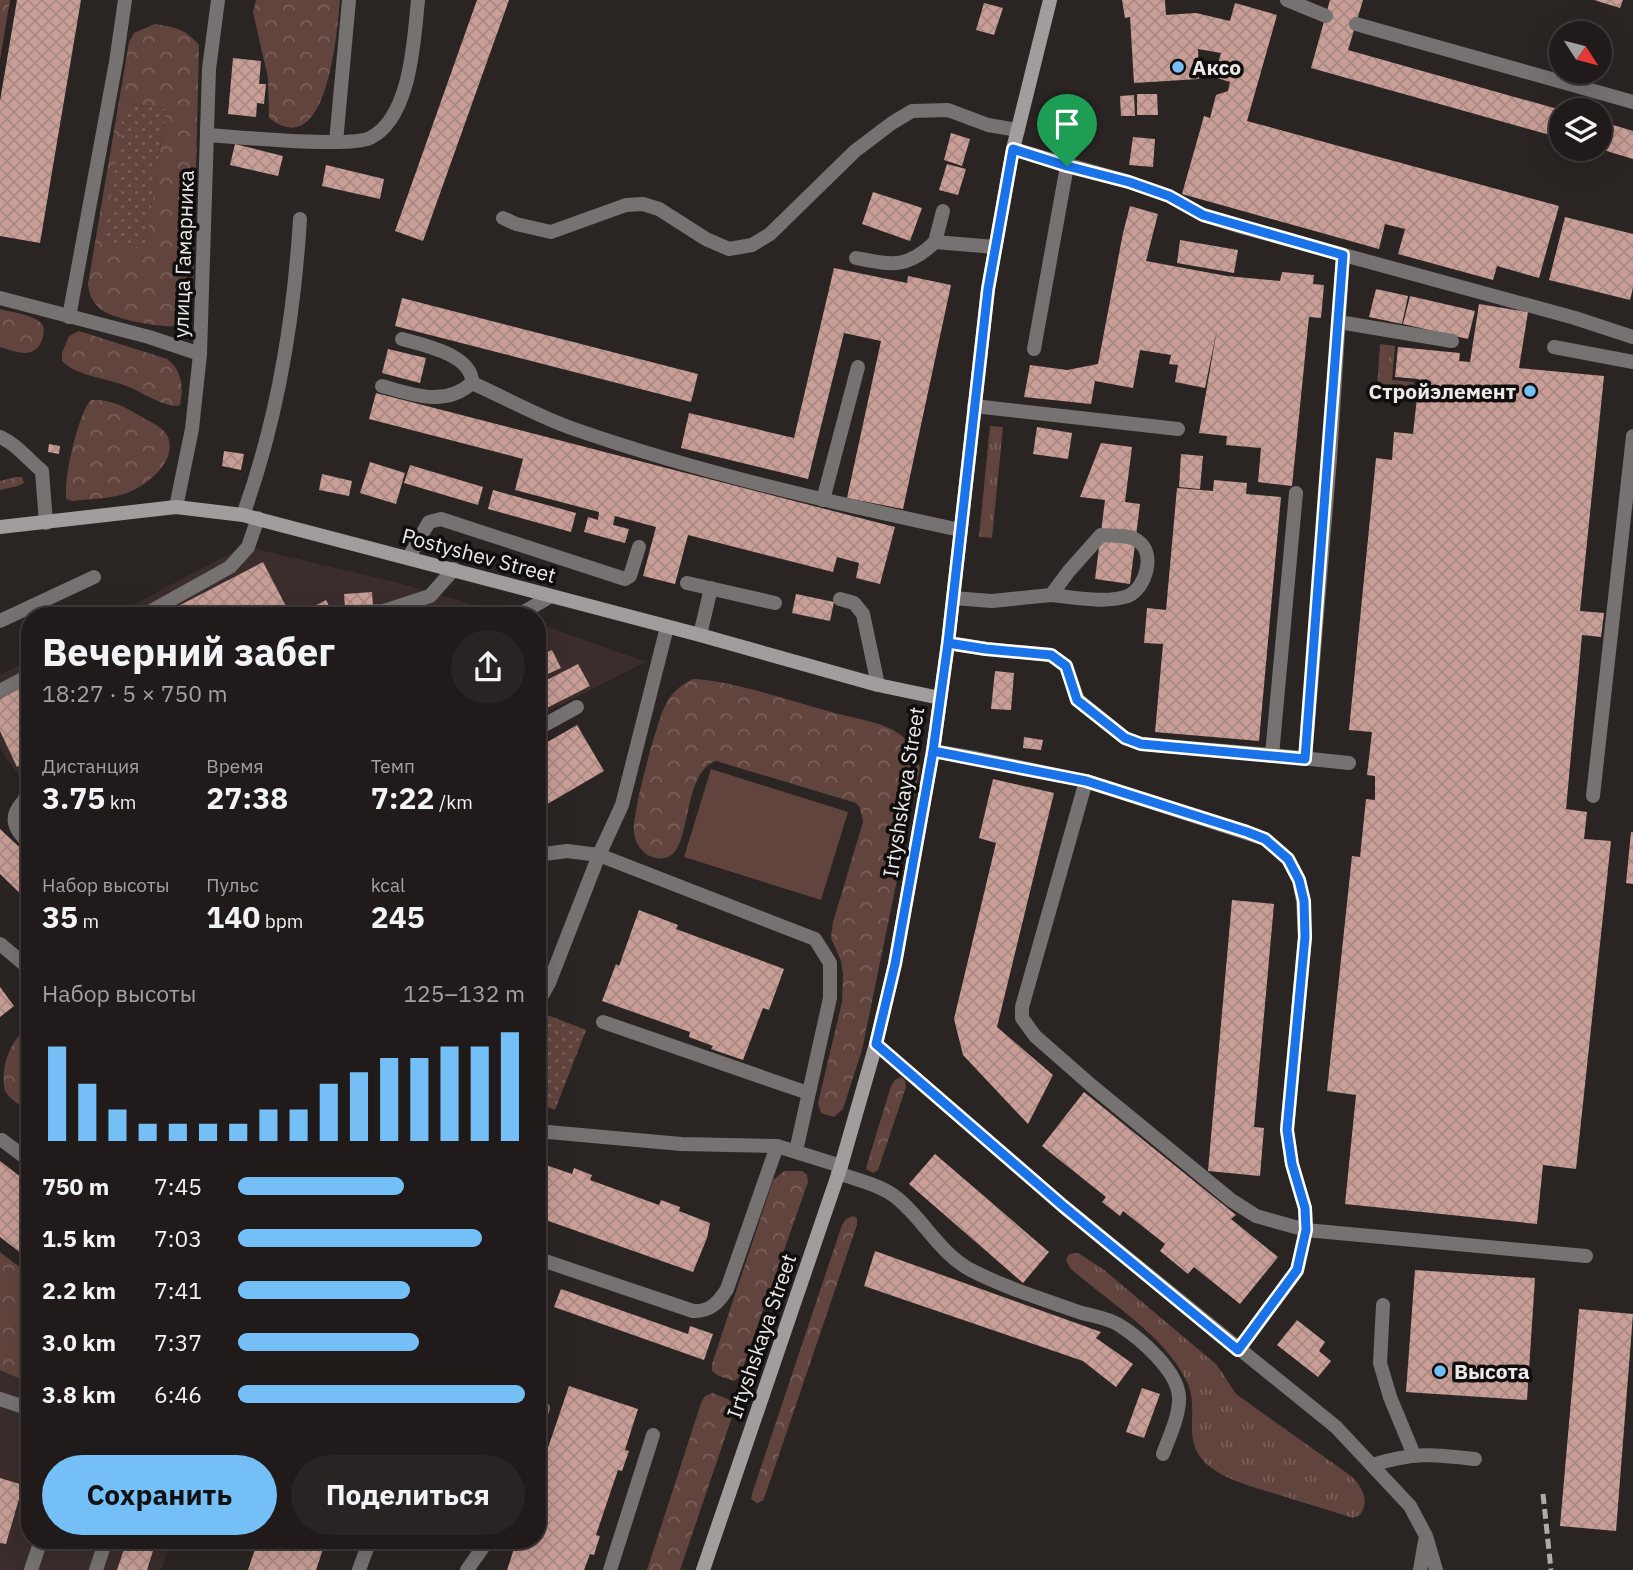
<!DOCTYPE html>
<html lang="ru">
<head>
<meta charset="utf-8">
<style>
	:root { --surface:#201b1a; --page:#282423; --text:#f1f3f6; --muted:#a2a1a2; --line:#3d3939; --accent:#74c0f6 }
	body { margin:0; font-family:"IBM Plex Sans",sans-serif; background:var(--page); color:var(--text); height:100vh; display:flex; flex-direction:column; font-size:26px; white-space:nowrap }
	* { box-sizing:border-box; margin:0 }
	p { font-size:23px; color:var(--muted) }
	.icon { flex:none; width:38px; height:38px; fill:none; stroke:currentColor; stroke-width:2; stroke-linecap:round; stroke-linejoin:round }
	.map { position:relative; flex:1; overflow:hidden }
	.drawer { position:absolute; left:21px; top:607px; width:525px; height:942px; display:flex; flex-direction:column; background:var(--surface); border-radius:28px; box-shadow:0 7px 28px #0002,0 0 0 2px var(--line) }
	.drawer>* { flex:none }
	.needle { width:46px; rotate:126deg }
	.tools { position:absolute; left:1549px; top:21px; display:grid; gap:14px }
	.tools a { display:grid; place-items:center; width:63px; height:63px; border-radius:50%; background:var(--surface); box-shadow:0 7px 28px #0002,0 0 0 2px var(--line); font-size:35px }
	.pin { position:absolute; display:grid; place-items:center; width:60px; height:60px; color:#fff; margin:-72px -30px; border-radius:50% 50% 50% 0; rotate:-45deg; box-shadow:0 0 7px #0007 }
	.pin .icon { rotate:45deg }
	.round { display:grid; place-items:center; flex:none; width:74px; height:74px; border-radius:37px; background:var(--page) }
	.headline { display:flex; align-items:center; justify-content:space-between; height:119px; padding:0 21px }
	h1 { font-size:38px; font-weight:800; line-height:52px }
	.stats { display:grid; grid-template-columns:repeat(3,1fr); gap:10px; height:119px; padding:7px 21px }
	.stats div { display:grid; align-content:center }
	.stats b { font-size:30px; font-weight:800 }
	.stats small { font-size:19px; font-weight:400 }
	.stats p { font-size:19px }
	.chart { height:196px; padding:14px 21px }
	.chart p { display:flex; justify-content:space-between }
	.chart svg { width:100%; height:126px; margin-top:7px; stroke:var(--accent); stroke-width:6 }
	.cta { display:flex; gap:14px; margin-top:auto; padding:14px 21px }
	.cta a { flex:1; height:80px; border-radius:42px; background:var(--accent); color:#111; font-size:28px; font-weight:800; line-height:80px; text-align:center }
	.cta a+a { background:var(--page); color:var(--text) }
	ul { padding:0 21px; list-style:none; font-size:23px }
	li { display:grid; grid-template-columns:112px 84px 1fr; align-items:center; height:52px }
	li i { height:18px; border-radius:9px; background:var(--accent) }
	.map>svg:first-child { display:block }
	.built { fill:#3a2d2b }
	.grass { fill:url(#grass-tufts) }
	.forest { fill:url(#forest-crowns); fill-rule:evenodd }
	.park { fill:url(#park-dots) }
	.pitch { fill:#62443e }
	.building { fill:url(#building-cross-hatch) }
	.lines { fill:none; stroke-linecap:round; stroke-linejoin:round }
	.lane { stroke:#757271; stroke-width:14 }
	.secondary { stroke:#a29d9c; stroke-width:14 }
	.rail { stroke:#b0abaa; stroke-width:5; stroke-dasharray:10 5; stroke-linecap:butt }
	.route-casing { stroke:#fff; stroke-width:14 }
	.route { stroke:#1a73e8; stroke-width:9 }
	.poi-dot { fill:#74c0f6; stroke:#100e0d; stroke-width:2.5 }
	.labels { text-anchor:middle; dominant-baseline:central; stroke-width:7; stroke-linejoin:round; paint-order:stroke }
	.poi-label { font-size:21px; font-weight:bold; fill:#ede9e8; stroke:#100e0d; text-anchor:start }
	.street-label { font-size:21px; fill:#ede9e8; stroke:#100e0d }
</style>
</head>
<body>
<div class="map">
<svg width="1633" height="1570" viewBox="0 0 1633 1570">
	<defs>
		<pattern id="grass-tufts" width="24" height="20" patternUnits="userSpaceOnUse" patternTransform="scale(1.75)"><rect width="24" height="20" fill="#62443e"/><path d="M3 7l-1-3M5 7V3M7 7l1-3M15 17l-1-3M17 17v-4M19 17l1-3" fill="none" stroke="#795f5a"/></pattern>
		<pattern id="forest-crowns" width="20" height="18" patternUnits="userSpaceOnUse" patternTransform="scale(1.75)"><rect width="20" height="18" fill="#62443e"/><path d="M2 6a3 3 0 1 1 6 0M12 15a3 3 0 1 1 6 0" fill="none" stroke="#795f5a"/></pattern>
		<pattern id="park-dots" width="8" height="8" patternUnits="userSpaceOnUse" patternTransform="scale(1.75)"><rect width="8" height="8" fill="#62443e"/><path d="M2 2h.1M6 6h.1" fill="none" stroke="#795f5a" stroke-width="1.8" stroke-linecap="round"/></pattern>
		<pattern id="building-cross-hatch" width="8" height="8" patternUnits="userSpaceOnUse" patternTransform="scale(1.75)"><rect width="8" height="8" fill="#c99e96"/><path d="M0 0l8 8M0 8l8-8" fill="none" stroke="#a88882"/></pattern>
	</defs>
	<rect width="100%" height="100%" fill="#2a2423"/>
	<!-- built -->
	<g class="built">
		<path d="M244,546L395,582L513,616H112Z"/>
		<path d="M537,623L646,662L537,717Z"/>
		<path d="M30,660V790L5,757L0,746V675Z"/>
		<path d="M0,1337L30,1354V1540H171L161,1570H0Z"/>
	</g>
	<!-- grass -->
	<g class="grass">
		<path d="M1380,344L1395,346L1392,380L1414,382L1413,399L1383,396L1377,389Z"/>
		<path d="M990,426L1003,427L992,538L979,537Z"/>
		<path d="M1078,1253L1103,1269L1217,1365L1236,1394L1351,1476C1363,1488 1370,1500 1360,1515L1353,1518C1330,1511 1306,1503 1282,1496C1258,1488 1228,1482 1209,1466C1179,1442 1201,1412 1187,1382C1166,1336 1107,1301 1070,1268L1066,1260L1069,1254Z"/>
	</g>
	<!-- forest -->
	<g class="forest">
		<path d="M0,0H10L0,59Z"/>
		<path d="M256,0H340C337,32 328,164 269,118L268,78L253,12Z"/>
		<path d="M155,24C175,27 186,29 199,45L193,299L191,313L180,326C162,328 113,320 99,308C92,301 89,294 88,284L129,42L134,33ZM125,103L166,109L145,248Z"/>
		<path d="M0,309C11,312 35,315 42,324C45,329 44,334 42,340C34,360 17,352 0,347Z"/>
		<path d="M79,331L167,359C182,370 184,388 180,405C169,410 141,392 129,387C109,378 77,377 62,361V353L69,336Z"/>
		<path d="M91,400C111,399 126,407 142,417C151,422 164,428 168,437C178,463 143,489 121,495C105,499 88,499 72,501L67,499C62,483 79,411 91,400Z"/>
		<path d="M16,477H22L24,483L18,486L0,490V481Z"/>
		<path d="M693,679C735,681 793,702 835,713C853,718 876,721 893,730C909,739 916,750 920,768L862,1050L843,1109L834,1117L821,1113L818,1103L842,1002L843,975L841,961L831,938L833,922L863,822L860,808L856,803L716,761C682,772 692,848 668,857C651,863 636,849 634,833C631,816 656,726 664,708C670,694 679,686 693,679Z"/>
		<path d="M30,1027V1113C22,1107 10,1099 5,1091C0,1068 10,1038 30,1027Z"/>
		<path d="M901,1077L905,1080L906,1087L878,1170L873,1173L866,1169L868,1161L891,1086L895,1080Z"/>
		<path d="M784,1171H802L807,1175L808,1182L742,1370L739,1377L734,1381L717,1375L712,1371V1364L773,1180Z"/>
		<path d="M853,1216L857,1218V1225L766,1493L763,1500L757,1503L751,1499L753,1491L842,1225L846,1219Z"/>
		<path d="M0,1252L30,1275V1383L0,1370Z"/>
		<path d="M712,1393L728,1399L733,1404L734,1411L680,1570H647L701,1403L705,1396Z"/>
	</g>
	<!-- park -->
	<g class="park">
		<path d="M125,103L166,109L145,249L104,243Z"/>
		<path d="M537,1011L586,1030L555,1110L537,1103Z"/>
	</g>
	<!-- pitch -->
	<path class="pitch" d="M711,769L848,812L821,900L684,857Z"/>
	<!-- building -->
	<g class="building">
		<path d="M17,0H81L40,243L0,236V101Z"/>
		<path d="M477,0H509L423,241L395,231Z"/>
		<path d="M1122,0H1165L1166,15L1196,13L1230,21L1235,3L1277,15L1247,121L1559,206L1539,278L1497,266L1493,280L1398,254L1405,229L1385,224L1379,249L1182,194L1204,116L1210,118L1216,95L1228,91L1230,82L1214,77L1221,53L1198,49L1199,79L1134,83L1130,17L1125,18Z"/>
		<path d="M1330,0H1363L1348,50L1561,110V138L1311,68Z"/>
		<path d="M1594,0H1623L1620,8Z"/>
		<path d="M984,3L1003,8L994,35L976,30Z"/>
		<path d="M233,58L261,61L259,84H266L264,104L257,103L256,117L228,114Z"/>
		<path d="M1137,94H1157L1158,115H1137Z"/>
		<path d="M1134,95L1135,116H1121L1120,96Z"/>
		<path d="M1600,121L1633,131V159L1600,149Z"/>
		<path d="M951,133L970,139L962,166L944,160Z"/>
		<path d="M1133,137L1155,139L1153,167L1129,165Z"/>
		<path d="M235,144L283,156L278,176L230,165Z"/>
		<path d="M947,164L966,169L958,195L939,190Z"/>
		<path d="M326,165L384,179L380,199L322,186Z"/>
		<path d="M873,192L922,208L910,241L862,224Z"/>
		<path d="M1130,206L1158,214L1146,261L1227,276L1280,281L1282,272L1314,275L1313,284L1324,285L1321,318L1309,317L1292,486L1258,482L1261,448L1226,445L1227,436L1199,433L1217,329L1205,388L1175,382L1178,365L1169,364L1171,355L1140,350L1133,388L1095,381L1091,404L1024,397L1030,365L1067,370L1098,364L1123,233Z"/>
		<path d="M1565,217L1633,234V288L1630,300L1549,280Z"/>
		<path d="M1180,240L1238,250L1234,273L1177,263Z"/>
		<path d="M834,268L907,283L908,276L951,285L903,509L847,498L881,341L844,333L808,479L681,448L689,413L794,438Z"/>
		<path d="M1376,289L1408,296L1402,324L1369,317Z"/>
		<path d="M1410,296L1475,311L1468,339L1403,324Z"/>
		<path d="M402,298L698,374L691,402L395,326Z"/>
		<path d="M1479,304L1528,312L1519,368L1604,376L1580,611L1604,613L1601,637L1582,635L1566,809L1587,812L1584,839L1611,841L1576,1169L1543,1165L1537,1224L1345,1204L1356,1095L1327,1091L1352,856L1360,857L1366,799L1375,800V776L1367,775L1372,732L1349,730L1376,458L1392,460L1394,432L1413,434L1419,379L1395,377L1398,347L1460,353L1459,361L1470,362Z"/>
		<path d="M388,349L426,358L420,383L382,373Z"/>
		<path d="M376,393L895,527L880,584L856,578L859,563L837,557L833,572L688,535L675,584L643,576L656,527L615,516L613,525L629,529L625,543L584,532L588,517L598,520L599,512L515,490L523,459L369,419Z"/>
		<path d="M1037,427L1072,433L1068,459L1033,454Z"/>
		<path d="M1101,443L1132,447L1125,502L1140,504L1130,584L1095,579L1105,500L1080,497Z"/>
		<path d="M49,444L60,446L59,454L48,452Z"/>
		<path d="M224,451L244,454L241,470L222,466Z"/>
		<path d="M1181,454L1203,456L1200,489L1179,487Z"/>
		<path d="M370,462L405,473L396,504L360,493Z"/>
		<path d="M410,465L483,487L478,505L404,483Z"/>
		<path d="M322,474L352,481L349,496L319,490Z"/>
		<path d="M1214,480L1247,483L1246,494L1281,497L1259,741L1155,732L1163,644L1144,643L1147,608L1166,610L1177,488L1213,491Z"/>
		<path d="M493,490L576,513L571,532L488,509Z"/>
		<path d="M263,562L291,616H159Z"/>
		<path d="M372,592L373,605L345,607L344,594Z"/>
		<path d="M796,594L834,602L830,621L792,613Z"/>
		<path d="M326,600L332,612L324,616H302L301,613Z"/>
		<path d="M552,650L561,668L537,679V657Z"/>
		<path d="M578,664L590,686L537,713V685Z"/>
		<path d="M995,671L1014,673L1011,710L991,709Z"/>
		<path d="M30,683V760L17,767L0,731V699Z"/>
		<path d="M577,725L604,771L537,810V748Z"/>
		<path d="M1024,737L1043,740L1041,750L1023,748Z"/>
		<path d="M993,779L1054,793L997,1027L1053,1075L1028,1124L963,1055L954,1019L996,843L979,838Z"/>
		<path d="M0,829L30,857V903L0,874Z"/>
		<path d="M1631,832H1633V884L1626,883Z"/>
		<path d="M1232,900L1274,904L1254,1127L1264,1128L1260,1176L1208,1171Z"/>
		<path d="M639,910L678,925L676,929L784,969L769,1010L763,1008L743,1060L711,1049L713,1046L689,1037L690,1032L602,1001L616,964L619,966Z"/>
		<path d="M0,987L14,1006L0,1017Z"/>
		<path d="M1084,1092L1236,1215L1231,1219L1278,1257L1240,1304L1194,1267L1188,1274L1160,1251L1165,1244L1123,1211L1120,1216L1102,1202L1106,1197L1042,1146Z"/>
		<path d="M935,1154L1049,1252L1023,1283L909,1184Z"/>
		<path d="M0,1161L30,1184V1260L0,1237Z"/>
		<path d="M543,1164L572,1174L574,1168L592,1175L590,1180L659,1205L661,1200L669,1203L680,1207L679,1211L710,1223L707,1238L693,1272L537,1217V1179Z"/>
		<path d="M875,1251L1101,1332L1096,1338L1133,1364L1116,1387L1083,1361L864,1286Z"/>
		<path d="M1415,1270L1535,1278L1527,1400L1406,1392Z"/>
		<path d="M561,1289L688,1334L690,1326L713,1334L704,1360L554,1307Z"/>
		<path d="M1579,1309L1633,1314L1616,1531L1560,1526Z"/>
		<path d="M1297,1320L1325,1342L1319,1351L1331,1361L1318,1377L1277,1345Z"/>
		<path d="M569,1386L638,1409L625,1450L629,1451L622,1471L618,1470L596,1535L600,1536L594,1555L590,1554L584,1570H507L517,1540H537V1480Z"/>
		<path d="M1142,1388L1160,1394L1144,1438L1126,1432Z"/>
		<path d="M0,1478L23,1485L6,1544L0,1543Z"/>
		<path d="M258,1540H326L316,1570H248Z"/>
		<path d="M126,1543L153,1551L147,1570H117Z"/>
	</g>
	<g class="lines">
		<!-- lane -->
		<g class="lane">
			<path d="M1287,0L1326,16"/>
			<path d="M1356,24L1633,102"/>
			<path d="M208,135C238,137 349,148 370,138C411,118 414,39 418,0"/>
			<path d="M336,142L349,0"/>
			<path d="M1013,149L1129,182L1169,196L1203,215L1245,228L1575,318L1633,337"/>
			<path d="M503,218L516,224L551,232L626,205L643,204L659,209L706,239L729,249L752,245L770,234L855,151L892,123L912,111L948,110L988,125L1018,130"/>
			<path d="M935,242L943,211"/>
			<path d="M856,258C892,265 907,269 935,242L995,247"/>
			<path d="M0,298L149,337L200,354"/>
			<path d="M69,317L116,62L125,0"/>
			<path d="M1339,322L1452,341"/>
			<path d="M1554,347L1633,362"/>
			<path d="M1034,349L1067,166"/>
			<path d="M472,383C506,398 539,417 574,429C700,473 830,502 960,530"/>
			<path d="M382,386C414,395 445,407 472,383C473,355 424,345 402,339"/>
			<path d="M974,406L1178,429"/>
			<path d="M0,437C18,445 27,459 42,471L46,523"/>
			<path d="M823,500L858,367"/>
			<path d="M176,507L192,429L200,354L209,69L218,0"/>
			<path d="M243,515C277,421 294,318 300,219"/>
			<path d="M409,557L429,522L441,519L625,579L630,576L639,547"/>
			<path d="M687,583L775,603"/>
			<path d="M953,598L992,601L1051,595L1069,571L1101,535C1112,536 1130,534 1138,541C1156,553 1146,588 1128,596C1105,604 1074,597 1051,595"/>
			<path d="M840,599L854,603L863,614L878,685"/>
			<path d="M142,616L230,567L248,547L258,518"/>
			<path d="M339,616L356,612L384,611L430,596L454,569"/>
			<path d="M517,616L551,596"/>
			<path d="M0,621L94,577"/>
			<path d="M667,627L622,805L599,855L815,939L830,963V998L796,1151"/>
			<path d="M700,635L711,588"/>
			<path d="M948,643L986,649L1051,655L1066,666L1078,700L1125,738L1141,744L1272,755L1296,493"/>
			<path d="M0,691L30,675"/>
			<path d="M537,729L577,707"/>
			<path d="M933,751L975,758L1086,781L1265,839L1288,859L1299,880L1303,901L1305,937L1287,1130L1292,1164L1305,1208L1306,1230L1586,1256"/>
			<path d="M1272,755L1349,763"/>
			<path d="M1305,759L1330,459L1343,255"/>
			<path d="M1086,781L1022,1007V1018L1035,1036L1092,1086L1231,1200L1256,1216L1306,1230L1297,1271L1238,1350"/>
			<path d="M30,783L24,801L30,812"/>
			<path d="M1593,796L1633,436"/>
			<path d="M24,801C8,817 14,830 30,844"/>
			<path d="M537,855L567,851L599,855L549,983L541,997L537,999"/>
			<path d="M0,944L30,969"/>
			<path d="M603,1022L808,1093"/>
			<path d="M876,1044L1063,1206L1336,1427L1410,1506L1426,1536L1436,1570"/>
			<path d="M537,1131L681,1144L777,1146L841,1166"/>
			<path d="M2,1140L30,1161"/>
			<path d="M838,1173C857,1180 881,1185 897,1198C923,1219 939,1252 969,1269C1003,1287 1042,1299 1079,1312C1092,1316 1108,1318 1119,1325C1140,1338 1178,1371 1179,1397C1180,1415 1169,1437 1163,1454"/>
			<path d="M542,1260L693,1311C710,1312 719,1302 727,1289L777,1146"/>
			<path d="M1383,1305L1380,1363L1390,1397L1414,1455"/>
			<path d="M0,1399L30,1409"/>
			<path d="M537,1425L543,1408"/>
			<path d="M1372,1465C1414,1452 1432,1454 1475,1459"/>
			<path d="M31,1570L41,1540"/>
			<path d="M96,1570L106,1540"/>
			<path d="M359,1570L370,1540"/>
			<path d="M467,1570L488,1540"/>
			<path d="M610,1570L653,1435"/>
			<path d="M1420,1570L1425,1541"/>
		</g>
		<!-- secondary -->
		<g class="secondary">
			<path d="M0,527L176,507L243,515L700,635L878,685L940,698"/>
			<path d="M703,1570L841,1166L876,1044L895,964L933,751L948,643L988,289L1013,149L1050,0"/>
		</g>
		<!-- rail -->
		<path class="rail" d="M1543,1494L1551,1570"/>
	</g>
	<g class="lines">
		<!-- route casing -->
		<g class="route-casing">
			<path id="route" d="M1067,166L1013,149L988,289L948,643L933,751L895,964L876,1044L1063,1206L1238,1350L1297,1270L1306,1230L1305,1208L1292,1164L1287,1130L1305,937L1304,901L1299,880L1288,859L1265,839L1247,832L1086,781L933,751L948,643L986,649L1051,655L1066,666L1077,700L1125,738L1141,744L1305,759L1343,255L1203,215L1169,196L1129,182L1067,166"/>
		</g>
		<!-- route -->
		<use href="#route" class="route"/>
	</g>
	<!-- markers -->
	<g class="poi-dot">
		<circle cx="1178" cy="67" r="7"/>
		<circle cx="1530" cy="391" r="7"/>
		<circle cx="1440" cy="1371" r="7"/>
	</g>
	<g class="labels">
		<!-- poi labels -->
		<g class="poi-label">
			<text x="1192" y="67">Аксо</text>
			<text x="1516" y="391" text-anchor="end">Стройэлемент</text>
			<text x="1454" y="1371">Высота</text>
		</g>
		<!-- street labels -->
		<g class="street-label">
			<text transform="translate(183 254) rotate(-88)">улица Гамарника</text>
			<text transform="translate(479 555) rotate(15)">Postyshev Street</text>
			<text transform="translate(903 792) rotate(-81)">Irtyshskaya Street</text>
			<text transform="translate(761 1336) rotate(-71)">Irtyshskaya Street</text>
		</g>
	</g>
</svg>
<div class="tools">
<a><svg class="needle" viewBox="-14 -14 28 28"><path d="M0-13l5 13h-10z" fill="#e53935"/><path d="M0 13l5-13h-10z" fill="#a2a1a2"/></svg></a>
<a><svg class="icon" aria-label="layers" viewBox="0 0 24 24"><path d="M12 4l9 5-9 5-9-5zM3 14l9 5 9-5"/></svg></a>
</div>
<div class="pin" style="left:1067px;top:166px;background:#1e9e55"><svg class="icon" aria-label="arrive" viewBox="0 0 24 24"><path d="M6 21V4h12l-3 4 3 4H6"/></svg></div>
<section class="drawer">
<div class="headline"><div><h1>Вечерний забег</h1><p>18:27 · 5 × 750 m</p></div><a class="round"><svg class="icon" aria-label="share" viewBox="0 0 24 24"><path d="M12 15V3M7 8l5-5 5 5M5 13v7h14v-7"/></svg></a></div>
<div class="stats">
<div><p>Дистанция</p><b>3.75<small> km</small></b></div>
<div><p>Время</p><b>27:38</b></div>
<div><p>Темп</p><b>7:22<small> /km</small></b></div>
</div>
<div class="stats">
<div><p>Набор высоты</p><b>35<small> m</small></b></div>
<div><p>Пульс</p><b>140<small> bpm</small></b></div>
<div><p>kcal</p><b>245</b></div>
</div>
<div class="chart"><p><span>Набор высоты</span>125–132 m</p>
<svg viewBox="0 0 160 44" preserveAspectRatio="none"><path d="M5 44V11M15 44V24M25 44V33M35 44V38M45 44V38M55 44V38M65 44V38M75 44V33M85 44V33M95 44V24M105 44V20M115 44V15M125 44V15M135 44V11M145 44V11M155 44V6"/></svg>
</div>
<ul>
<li><b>750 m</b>7:45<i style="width:58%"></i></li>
<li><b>1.5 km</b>7:03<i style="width:85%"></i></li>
<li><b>2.2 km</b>7:41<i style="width:60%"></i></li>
<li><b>3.0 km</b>7:37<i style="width:63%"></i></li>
<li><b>3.8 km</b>6:46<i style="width:100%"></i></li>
</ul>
<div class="cta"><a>Сохранить</a><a>Поделиться</a></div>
</section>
</div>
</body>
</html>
